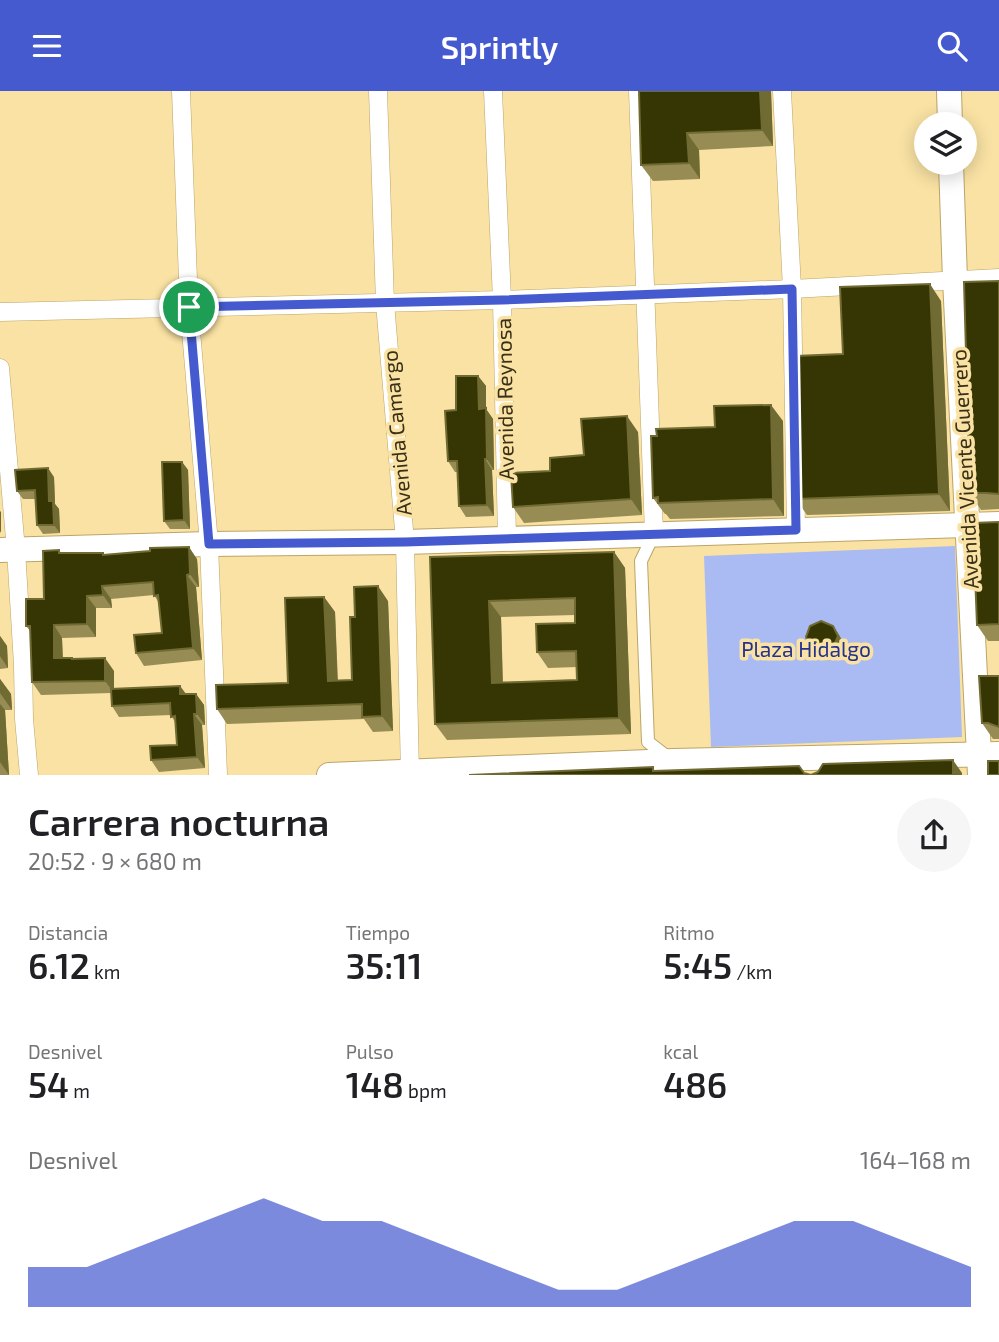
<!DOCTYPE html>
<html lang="es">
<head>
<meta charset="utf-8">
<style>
	:root { --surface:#fff; --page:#f6f6f6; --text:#202124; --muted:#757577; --accent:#445ace }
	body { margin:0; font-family:"Exo 2",sans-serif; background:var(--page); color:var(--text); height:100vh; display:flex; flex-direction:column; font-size:26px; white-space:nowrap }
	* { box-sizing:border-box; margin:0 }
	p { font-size:23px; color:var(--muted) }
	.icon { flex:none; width:38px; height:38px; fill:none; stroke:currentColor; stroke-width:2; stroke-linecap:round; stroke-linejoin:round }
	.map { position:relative; height:684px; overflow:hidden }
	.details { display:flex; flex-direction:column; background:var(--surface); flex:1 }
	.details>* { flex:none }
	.buttons { position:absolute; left:914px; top:21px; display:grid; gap:14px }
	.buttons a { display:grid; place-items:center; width:63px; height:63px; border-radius:50%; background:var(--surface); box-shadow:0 4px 18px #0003; font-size:35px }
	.pin { position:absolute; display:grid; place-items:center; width:60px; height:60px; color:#fff; margin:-30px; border:4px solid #fff; border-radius:50%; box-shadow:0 2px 7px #0007 }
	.round { display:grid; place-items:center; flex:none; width:74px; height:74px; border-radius:37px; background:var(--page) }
	.head { display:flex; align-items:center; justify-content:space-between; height:119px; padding:0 28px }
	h1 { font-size:38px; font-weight:600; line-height:52px }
	.figures { display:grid; grid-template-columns:repeat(3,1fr); gap:10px; height:119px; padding:7px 28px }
	.figures div { display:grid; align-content:center }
	.figures b { font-size:35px; font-weight:600 }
	.figures small { font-size:19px; font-weight:400 }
	.figures p { font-size:19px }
	.chart { height:196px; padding:14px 28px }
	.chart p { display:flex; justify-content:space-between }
	.chart svg { width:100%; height:126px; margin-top:7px; fill:var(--accent); opacity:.7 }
	header { display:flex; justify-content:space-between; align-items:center; height:91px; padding:0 28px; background:var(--accent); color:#fff; font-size:32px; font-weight:600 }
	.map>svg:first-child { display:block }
	.green { fill:#a9bbf2 }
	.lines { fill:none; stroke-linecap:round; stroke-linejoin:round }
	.pedestrian-casing { stroke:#bba567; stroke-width:14 }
	.minor-casing { stroke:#bba567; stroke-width:19 }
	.secondary-casing { stroke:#bba567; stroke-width:26 }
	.pedestrian { stroke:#fff; stroke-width:12 }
	.minor { stroke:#fff; stroke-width:18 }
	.secondary { stroke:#fff; stroke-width:24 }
	.wall { fill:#978c53; fill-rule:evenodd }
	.shaded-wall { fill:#706a33 }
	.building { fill:#353603; stroke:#706a33; stroke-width:2; fill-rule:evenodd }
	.route-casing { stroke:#fff; stroke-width:14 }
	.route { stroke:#445ace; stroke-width:9 }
	.labels { text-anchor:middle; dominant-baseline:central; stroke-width:7; stroke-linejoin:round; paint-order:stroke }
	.street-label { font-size:21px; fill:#393017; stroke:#f9e2a3 }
	.park-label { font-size:21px; fill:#25328c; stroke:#f9e2a3 }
</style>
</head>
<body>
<header><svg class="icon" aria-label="menu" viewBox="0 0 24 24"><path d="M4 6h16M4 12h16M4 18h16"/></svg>Sprintly<svg class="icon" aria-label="search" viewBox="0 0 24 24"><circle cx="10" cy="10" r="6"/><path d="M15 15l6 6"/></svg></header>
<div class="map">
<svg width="999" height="684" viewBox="0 0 999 684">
	<rect width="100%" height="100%" fill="#f9e2a3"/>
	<!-- green -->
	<path class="green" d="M955,455L962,646L711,656L704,465Z"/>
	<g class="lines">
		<!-- pedestrian casing -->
		<g class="pedestrian-casing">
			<path id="pedestrian" d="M654,443L641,470L648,651L670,668"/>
		</g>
		<!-- minor casing -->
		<g class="minor-casing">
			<g id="minor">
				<path d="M181,0L189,216L209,453L218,684"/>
				<path d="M378,0L385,212L405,451L410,684"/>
				<path d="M493,0L502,209L507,448"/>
				<path d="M638,0L654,443"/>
				<path d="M782,0L792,198L796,439"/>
				<path d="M0,221L502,209L792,198L999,187"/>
				<path d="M0,277L16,459L23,574L24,628L29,684"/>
			</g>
		</g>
		<!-- secondary casing -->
		<g class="secondary-casing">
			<g id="secondary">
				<path d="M949,0L950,33"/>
				<path d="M951,72L955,189L980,684"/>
				<path d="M0,459L209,453L405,451L999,433"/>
				<path d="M329,684L673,670L999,663"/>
			</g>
		</g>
		<!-- pedestrian -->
		<use href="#pedestrian" class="pedestrian"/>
		<!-- minor -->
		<use href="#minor" class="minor"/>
		<!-- secondary -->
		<use href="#secondary" class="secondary"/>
	</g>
	<!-- wall -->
	<g class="wall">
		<path d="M639,0H771L773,55L699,59L700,88L653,90L641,74Z"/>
		<path d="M999,190V418L981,419L970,402Z"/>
		<path d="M941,210L950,420L807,424L796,408L799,365V345L795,339L798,314L843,263Z"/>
		<path d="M478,285L486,295V318L493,328L494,379H492L494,425L466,426L459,415L457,381H455L448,370L456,319Z"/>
		<path d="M783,330L784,425L670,428L666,423H665L653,407L715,336Z"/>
		<path d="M638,341L642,424L524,432L513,416L550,380Z"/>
		<path d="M182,371L188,379L190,438H170L164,430Z"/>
		<path d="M54,386L55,413L59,418L60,442L43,443L37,434L35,408H23L17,400Z"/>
		<path d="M999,431V550H988L977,534Z"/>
		<path d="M59,459L61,462H103L104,464L197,468L199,496H196L202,569L144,575L136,562L162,542L159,512L154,504L111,508L112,517H96V546L62,547L63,567L73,568L114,580V598L180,595L186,603H196L204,614L205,634H202L205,677L159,681L151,669L177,654L175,631L171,624L119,626L112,615L111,602L41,604L32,591L31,541L26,535L44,508Z"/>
		<path d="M614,461L625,477L631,643L447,649L435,633L430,466ZM575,524V532L537,561L548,577L577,576V589L503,591L501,526Z"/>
		<path d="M324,506L335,521L338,590L352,589L355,526L388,510L393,640L373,641L364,628L227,633L217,618L288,592Z"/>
		<path d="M833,535L839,544L844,553L839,565L828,570L816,566L810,557Z"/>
		<path d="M0,545L7,555L8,577L0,578Z"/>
		<path d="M999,585V648H993L982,632Z"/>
		<path d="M0,588L11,603L12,619H5L9,684H0Z"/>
	</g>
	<!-- shaded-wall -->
	<g class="shaded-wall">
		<path d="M760,0H771L773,55L762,39Z"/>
		<path d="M687,42L699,59L700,88L689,72Z"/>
		<path d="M930,193L941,210L950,420L939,403Z"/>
		<path d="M478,285L486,295V318L493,328L494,379L487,368L479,318Z"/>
		<path d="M771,314L783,330L784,425L773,408Z"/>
		<path d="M627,325L638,341L642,424L631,408Z"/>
		<path d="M485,368L492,379L494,425L487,414Z"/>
		<path d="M182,371L188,379L190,438L184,429Z"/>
		<path d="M48,377L54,386L55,413L59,418L60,442L54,434L49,410Z"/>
		<path d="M0,420L1,421V442L0,440Z"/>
		<path d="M189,456L197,468L199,496L190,483Z"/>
		<path d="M614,461L625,477L631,643L619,627Z"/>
		<path d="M187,484L196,496L202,569L193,557Z"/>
		<path d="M102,495L111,508L112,517L103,504Z"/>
		<path d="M378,495L388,510L393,640L382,625Z"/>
		<path d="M87,505L96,517V546L87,533Z"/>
		<path d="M324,506L335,521L338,605L328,590Z"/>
		<path d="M489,510L501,526L503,608L492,592Z"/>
		<path d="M54,534L62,547L63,580L54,567Z"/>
		<path d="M833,535L839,544L844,553L839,565L833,557Z"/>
		<path d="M0,545L7,555L8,577L0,565Z"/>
		<path d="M105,567L114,580V602L105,590Z"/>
		<path d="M0,588L11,603L12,619L0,602Z"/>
		<path d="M180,595L188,606L180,603Z"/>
		<path d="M196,603L204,614L205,634L197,623Z"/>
		<path d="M0,613L5,619L9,684L0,671Z"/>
		<path d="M194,623L202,634L205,677L197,666Z"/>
		<path d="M953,669L962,682V684H953Z"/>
	</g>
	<!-- building -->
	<g class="building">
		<path d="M639,0H760L762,39L687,42L689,72L641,74Z"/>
		<path d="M999,190V403L987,402H970L964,191Z"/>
		<path d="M930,193L939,403L796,408L795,365H799L798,339H795L794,314H798L796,265L843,263L840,196Z"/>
		<path d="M456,285H478L479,318L486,317L487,368H485L487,414L459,415L457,370H448L445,320L456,319Z"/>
		<path d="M771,314L773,408L658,412V406L653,407L651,345H657L656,338L715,336L714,315Z"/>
		<path d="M627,325L631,408L513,416L511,382L550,380V367L584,364L581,328Z"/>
		<path d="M162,371H182L184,429L164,430Z"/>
		<path d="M48,377L49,410H53L54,434H37L35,399L17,400L15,379Z"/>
		<path d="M999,431V533L977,534L973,432Z"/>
		<path d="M189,456L190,483L187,484L193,557L136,562L134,544L162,542L158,504L154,505L153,491L102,495L103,504L87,505V533L54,534V567H72V568L105,567V590L32,591L30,535H26V508H44L43,460L59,459V462H103V464L150,460V457Z"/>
		<path d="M614,461L619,627L435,633L430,466ZM575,507V532L536,533L537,561L576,560L577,589L492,592L489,510Z"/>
		<path d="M378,495L382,625L362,626V613L217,618L216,594L288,592L285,507L324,506L328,590L352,589L350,526H355L354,496Z"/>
		<path d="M821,530L833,535L838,545L833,557L822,562L810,557L806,546L810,535Z"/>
		<path d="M979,585H999V636L988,632H982Z"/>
		<path d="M180,595V603H196L197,623H194L197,666L151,669L150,655L177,654L175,625L171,626L170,612L112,615L111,598Z"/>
		<path d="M953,669V684H469L653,676V680L799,675L804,682L811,684L818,681L823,673Z"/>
		<rect x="988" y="670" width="11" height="14"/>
	</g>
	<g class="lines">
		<!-- route casing -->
		<g class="route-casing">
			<path id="route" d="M792,198L796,439L405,451L209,453L189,216L502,209Z"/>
		</g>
		<!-- route -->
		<use href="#route" class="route"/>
	</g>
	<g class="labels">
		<!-- street labels -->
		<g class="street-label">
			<text transform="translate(504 308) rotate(-91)">Avenida Reynosa</text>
			<text transform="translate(396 342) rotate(-95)">Avenida Camargo</text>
			<text transform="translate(964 378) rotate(-93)">Avenida Vicente Guerrero</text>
		</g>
		<!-- park labels -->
		<g class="park-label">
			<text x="806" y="557">Plaza Hidalgo</text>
		</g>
	</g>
</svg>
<div class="buttons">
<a><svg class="icon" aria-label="layers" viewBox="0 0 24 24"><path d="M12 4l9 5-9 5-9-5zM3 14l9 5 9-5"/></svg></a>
</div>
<div class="pin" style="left:189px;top:216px;background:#1e9e55"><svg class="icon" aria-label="arrive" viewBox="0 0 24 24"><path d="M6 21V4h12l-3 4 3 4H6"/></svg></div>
</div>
<section class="details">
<div class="head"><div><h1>Carrera nocturna</h1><p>20:52 · 9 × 680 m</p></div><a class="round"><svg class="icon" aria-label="share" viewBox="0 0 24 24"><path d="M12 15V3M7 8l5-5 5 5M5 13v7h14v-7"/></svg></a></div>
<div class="figures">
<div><p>Distancia</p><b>6.12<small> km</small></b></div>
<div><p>Tiempo</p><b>35:11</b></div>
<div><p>Ritmo</p><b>5:45<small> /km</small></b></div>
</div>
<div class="figures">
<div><p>Desnivel</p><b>54<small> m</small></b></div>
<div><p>Pulso</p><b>148<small> bpm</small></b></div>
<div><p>kcal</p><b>486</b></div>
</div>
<div class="chart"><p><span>Desnivel</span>164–168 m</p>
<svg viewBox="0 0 160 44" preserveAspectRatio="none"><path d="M0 44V30L10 30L20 22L30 14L40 6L50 14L60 14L70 22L80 30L90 38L100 38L110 30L120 22L130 14L140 14L150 22L160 30V44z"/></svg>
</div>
</section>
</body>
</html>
